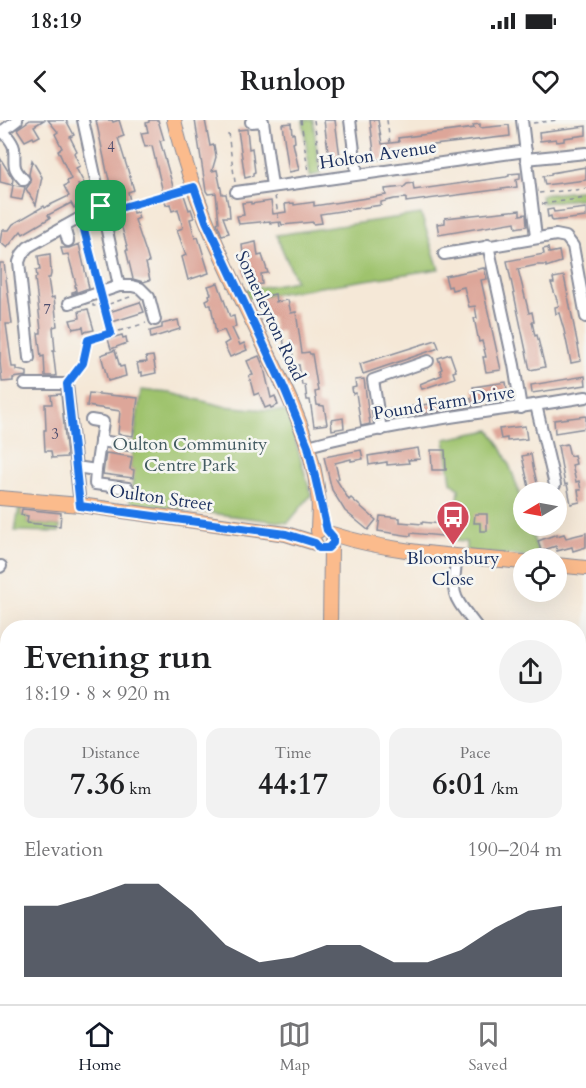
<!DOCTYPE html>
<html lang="en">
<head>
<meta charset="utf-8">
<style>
	:root { --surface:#fff; --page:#f2f2f2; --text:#202124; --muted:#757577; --line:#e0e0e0; --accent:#111827 }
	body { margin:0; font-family:Cardo,serif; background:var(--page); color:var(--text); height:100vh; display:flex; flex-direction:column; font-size:22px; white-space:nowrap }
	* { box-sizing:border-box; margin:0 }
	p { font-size:20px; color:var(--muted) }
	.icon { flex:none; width:33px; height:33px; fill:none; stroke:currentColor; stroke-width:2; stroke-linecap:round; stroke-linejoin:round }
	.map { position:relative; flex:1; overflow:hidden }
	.side { position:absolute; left:0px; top:500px; width:586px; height:386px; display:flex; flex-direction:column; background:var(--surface); border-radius:24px 24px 0 0; box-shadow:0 6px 24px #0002 }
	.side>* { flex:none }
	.needle { width:39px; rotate:260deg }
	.buttons { position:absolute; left:513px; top:362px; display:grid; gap:12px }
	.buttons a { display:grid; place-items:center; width:54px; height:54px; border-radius:50%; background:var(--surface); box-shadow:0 6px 24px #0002; font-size:30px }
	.pin { position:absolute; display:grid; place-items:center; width:51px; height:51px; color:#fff; margin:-26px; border-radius:12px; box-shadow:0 3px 9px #0006 }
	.round { display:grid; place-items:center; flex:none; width:63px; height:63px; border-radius:32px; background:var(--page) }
	.headline { display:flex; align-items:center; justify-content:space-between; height:102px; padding:0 24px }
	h1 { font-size:33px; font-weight:700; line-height:45px }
	.stats { display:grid; grid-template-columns:repeat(3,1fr); gap:9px; height:102px; padding:6px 24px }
	.stats div { display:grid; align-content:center; border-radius:15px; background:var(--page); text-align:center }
	.stats b { font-size:30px; font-weight:700 }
	.stats small { font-size:16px; font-weight:400 }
	.stats p { font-size:16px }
	.chart { height:168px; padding:12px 24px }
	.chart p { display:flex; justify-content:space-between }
	.chart svg { width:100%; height:108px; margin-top:6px; fill:var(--accent); opacity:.7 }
	.status { display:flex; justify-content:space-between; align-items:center; height:42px; padding:0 30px; background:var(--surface); direction:ltr }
	.status svg { height:16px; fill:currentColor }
	header { display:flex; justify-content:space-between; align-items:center; height:78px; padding:0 24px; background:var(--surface); font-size:27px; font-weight:700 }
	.menu { display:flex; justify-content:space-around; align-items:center; height:84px; border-top:2px solid var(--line); background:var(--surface); font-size:16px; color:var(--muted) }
	.menu a { display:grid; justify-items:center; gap:3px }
	.menu .on { color:var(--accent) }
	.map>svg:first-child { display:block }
	.green { fill:#9fc36d; stroke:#5d7966; stroke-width:1.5 }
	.building { fill:#dda699 }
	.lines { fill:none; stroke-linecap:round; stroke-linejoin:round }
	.minor-casing { stroke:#888c9a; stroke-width:14 }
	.major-casing { stroke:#888c9a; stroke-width:16 }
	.path { stroke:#888c9a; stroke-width:1.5; stroke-dasharray:4.5 4.5; stroke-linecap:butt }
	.minor { stroke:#fff; stroke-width:10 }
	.major { stroke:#fbbb8c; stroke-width:14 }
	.route-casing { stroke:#fff; stroke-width:12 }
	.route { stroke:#1a73e8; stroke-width:8 }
	.labels { text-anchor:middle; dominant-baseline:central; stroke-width:5; stroke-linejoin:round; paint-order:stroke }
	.number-label { font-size:15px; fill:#4c4d6d }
	.street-label { font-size:18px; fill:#1b2f5e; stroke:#f6f6f2 }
	.park-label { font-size:18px; fill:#435b62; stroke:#f6f6f2 }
	.poi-label { font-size:18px; fill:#1b2f5e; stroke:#f6f6f2 }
</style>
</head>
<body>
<div class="status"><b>18:19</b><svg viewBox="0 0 49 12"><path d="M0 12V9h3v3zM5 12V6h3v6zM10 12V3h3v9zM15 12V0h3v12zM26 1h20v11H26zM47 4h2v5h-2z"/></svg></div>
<header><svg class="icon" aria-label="back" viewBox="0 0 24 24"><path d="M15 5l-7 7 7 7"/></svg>Runloop<svg class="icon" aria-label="heart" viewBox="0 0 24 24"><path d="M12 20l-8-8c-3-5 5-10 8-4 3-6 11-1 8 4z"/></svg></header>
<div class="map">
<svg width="586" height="884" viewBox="0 0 586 884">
	<rect width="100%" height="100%" fill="#f6f6f2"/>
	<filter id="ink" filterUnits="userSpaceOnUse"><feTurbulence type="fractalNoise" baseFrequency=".0167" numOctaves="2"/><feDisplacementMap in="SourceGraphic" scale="12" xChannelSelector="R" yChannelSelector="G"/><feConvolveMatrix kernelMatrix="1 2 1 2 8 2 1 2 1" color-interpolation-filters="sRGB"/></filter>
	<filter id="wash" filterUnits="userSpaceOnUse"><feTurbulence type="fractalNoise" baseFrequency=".008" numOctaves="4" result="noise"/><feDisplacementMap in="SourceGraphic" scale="24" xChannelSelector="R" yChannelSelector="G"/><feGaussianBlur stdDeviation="1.35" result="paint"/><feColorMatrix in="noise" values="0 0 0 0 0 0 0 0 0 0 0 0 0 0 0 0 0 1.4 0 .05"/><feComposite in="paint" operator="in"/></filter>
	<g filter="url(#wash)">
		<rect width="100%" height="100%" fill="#f5e8d7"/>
		<!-- green -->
		<g class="green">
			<path d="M303,0H313L320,54L310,56Z"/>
			<path d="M586,70V78L542,83L541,75Z"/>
			<path d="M421,94L439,149L248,178L244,170L296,161L276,115Z"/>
			<path d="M141,270L171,273L223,286L287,292L311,375L288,403L130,383L134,350L130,349Z"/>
			<path d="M490,310C508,335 523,375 524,405H529L540,438L466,431V422L455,421L459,369L451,362L445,319Z"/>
			<path d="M19,387H22L21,395L28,396L27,403L60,406L59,412L15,411Z"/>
		</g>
		<g id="blocks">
			<!-- building -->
			<g class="building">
				<path d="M30,0H44L34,6L40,16L34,19L33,17L25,21L17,9Z"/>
				<path d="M48,0H66L74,15L70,17L77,31L74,33L80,46L76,48L84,63L78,65L87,80L74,88L71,83L56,91L48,95L50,98L23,114L21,111L7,128L0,122L2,110H9L13,104L44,86L45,88L48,86L69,76L64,66L68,64L67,61L71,59L58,30L62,28L55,14L58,12Z"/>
				<path d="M96,0H112L113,2L119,0L124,16L118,18L134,70L128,72L130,81L133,93L137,92L139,98L135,100L146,132L149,142L146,143L150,160L143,162L133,159L126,130H128L107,52Z"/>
				<path d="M149,0H158L164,20L160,21L176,77L184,75L189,90L191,89L194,98L190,99L195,118L198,117L209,153L188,160L182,137L186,135L177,110L183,108L178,89L172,91L170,84L166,85L152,26L145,27L141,13L148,12L146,3L149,2Z"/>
				<path d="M195,0H205L210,26L214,25L216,37L212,51L217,50L222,74H226L228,85H229L230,97H223L229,113L222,115L217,103L219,102L216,73L208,74L206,71Z"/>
				<path d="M324,0H335L340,37H338L339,45L330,46Z"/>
				<path d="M370,0H378L382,24L399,22L398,18L474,8L473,5L480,4V8L509,5L510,16L383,31L384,39L375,40Z"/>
				<path d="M291,3L292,14L294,13L295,22L293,23L299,50L289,52L282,4Z"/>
				<path d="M586,6V15L564,18V21L557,22L556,19L540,21L539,12Z"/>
				<path d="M247,9L249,29L252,28L255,52L253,53V56L245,58L238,10Z"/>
				<path d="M0,38L13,59L12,65L0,62Z"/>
				<path d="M32,40L42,57L36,85L26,69L31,62L29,54Z"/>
				<path d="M586,47V60L545,65L543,56L551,55V53Z"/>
				<path d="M520,53V59L516,60L517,67L406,82V78L394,79L381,82V85L320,94L322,103L313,104V102L282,105L281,102L270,103V101L239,104L237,96L244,95L242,83L251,82V84L271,81L273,94L286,92L285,84L294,83V85L314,82V86L386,75L385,69L404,67L407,64L413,63L414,70L506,57L509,56V54Z"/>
				<path d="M13,65L25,67L22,80L11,78Z"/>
				<path d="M586,88V97L552,101L551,96L548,97L547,90L553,89L554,92Z"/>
				<path d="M520,90V95L526,94L527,106L516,108L515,102L439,115L437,104L445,103V98Z"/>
				<path d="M256,122L258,136L262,135L268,153L261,154L262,164L253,165L251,156L245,157L243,148L251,147L248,133H243L242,125Z"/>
				<path d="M79,124L89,168L72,174V172L76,171L75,165L76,164L68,134L63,135L61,128H69Z"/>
				<path d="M548,128L549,133L559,131L561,142L546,147V145H537L518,149L529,193L532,192L534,202H532L535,216L537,215L545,247L530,250L507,141L544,134L543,129Z"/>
				<path d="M50,134L51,154L50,158H48L51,178L54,177L57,206L53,207L55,231H53L56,256H45L44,236L41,237L38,213H41V210L35,158L37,157L36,150H40L38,136Z"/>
				<path d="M0,143H4L12,204H6L12,247H17V250L27,252V256L13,258V261L2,262L0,242Z"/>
				<path d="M484,148L487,159L481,160L501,250L486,252L483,237H486L482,221L479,222L474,198H477L475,186L469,187L464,167L452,170L451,166L448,167L445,156Z"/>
				<path d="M564,156L581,241L571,243L564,210L559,193L556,194L555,187L559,186L551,163H554L553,158Z"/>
				<path d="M218,163L230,197L234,196L236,207L232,208L240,225L244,223L247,230L230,237L224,224L229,221L224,210L216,213L211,185H208L206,180L210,178L209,175L211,174L208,166Z"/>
				<path d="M275,174L276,182L288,180L291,193L296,192L302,233L309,232L310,234H312L318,271L315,272L317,285L324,286L327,304L314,306L310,280H307L305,265H302L299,245L294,246L292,229L285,230L282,211L275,212L272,197L267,198L261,177Z"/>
				<path d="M140,182L144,192L109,203L106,193Z"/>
				<path d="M88,189L94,210L84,212L83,207L73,209L70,200L80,198L79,191Z"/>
				<path d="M178,200L180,209L151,218L150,211L162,208V204Z"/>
				<path d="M122,215L123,218L126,217L127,223L111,229L108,219Z"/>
				<path d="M436,220L439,228L363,254L360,244Z"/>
				<path d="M115,230L120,247L124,246L126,256L108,261L101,235Z"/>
				<path d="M450,234L456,251L453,252L455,258L422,269L420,264L442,255L440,250L442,249L438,238Z"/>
				<path d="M153,236L156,253L142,256V252L139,253L137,243L147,242L146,237Z"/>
				<path d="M259,236L264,248L271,278L275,276L278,285L271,288L270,286L265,288L259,273L254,275L249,256L253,255L247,241Z"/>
				<path d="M585,256L586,265L532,273L531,265Z"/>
				<path d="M364,259L370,304L361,306L356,273L353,274L352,268L356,267L355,260Z"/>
				<path d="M506,262L508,277L475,282L473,267Z"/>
				<path d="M89,273L138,278L133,316L118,314L120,291L87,286Z"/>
				<path d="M61,274L67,337L52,338L51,331H45L44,310H46L45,284H52L51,275Z"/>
				<path d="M471,278L473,286L388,299L387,290Z"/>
				<path d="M586,296V308L555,313L554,300Z"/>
				<path d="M343,298L344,308L332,310L331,300Z"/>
				<path d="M525,306L527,319L507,321V318L501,319L499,309Z"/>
				<path d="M567,324L570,336L574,335L576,344L572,345L576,362L579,361L581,370H578L580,382L571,384L567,364L565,365L558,326Z"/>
				<path d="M418,328L420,339L408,340L409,343L387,345V342L369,345L368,336Z"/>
				<path d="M361,330L363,339L351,341V339L335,343L339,358L336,359L349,380L351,378L376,400L368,410L345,391L332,370L324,337Z"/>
				<path d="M431,330H445L446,350H432Z"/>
				<path d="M106,333L132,337L130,349L134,350L133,358L103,354Z"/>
				<path d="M531,334L533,346L539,372H530L522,336Z"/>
				<path d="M22,389L61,393L60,406L27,403L28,396L21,395Z"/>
				<path d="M475,394H487V411H480V403H474Z"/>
				<path d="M380,396L400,398V402L422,404V402L441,404L445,402L454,403L453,417L411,413V416L378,411Z"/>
				<path d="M586,413V427L573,431L572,427L557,431L556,426L541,431L538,421L557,414V416L564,414L566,418Z"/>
			</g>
		</g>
	</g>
	<g filter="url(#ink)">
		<use href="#blocks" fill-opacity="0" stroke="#888c9a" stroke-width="1.5"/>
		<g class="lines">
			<!-- minor casing -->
			<g class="minor-casing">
				<g id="minor">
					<path d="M83,0L119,166"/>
					<path d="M350,0L357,54"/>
					<path d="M522,0L536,117"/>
					<path d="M251,2L263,1L272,66"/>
					<path d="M3,11C7,16 13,22 14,28C16,45 10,45 24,60"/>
					<path d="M0,13L17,0"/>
					<path d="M526,39L586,33"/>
					<path d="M236,72L526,31"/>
					<path d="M64,107L68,121"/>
					<path d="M488,125L514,245L521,288"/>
					<path d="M444,134L556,115L566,117L573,126L586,197"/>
					<path d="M69,183L119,166H132L140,168L149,177L155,200"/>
					<path d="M29,238L19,142L22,134L28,127L101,86"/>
					<path d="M25,264H67L80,385"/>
					<path d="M536,285L555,365"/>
					<path d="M91,300L103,302L96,350"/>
					<path d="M381,310L373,260L428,241"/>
					<path d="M100,321L129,325"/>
					<path d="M308,326C398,301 493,292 586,277"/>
					<path d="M76,347L96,350L95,364L128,368"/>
					<path d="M457,436C451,478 452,474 477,507"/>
					<path d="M0,447L1,446"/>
					<path d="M579,702L586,701"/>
					<path d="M579,810L586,809"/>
					<path d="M425,878L431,884"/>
					<path d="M506,878L508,884"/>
					<path d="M466,884L477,878"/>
					<path d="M559,884L564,878"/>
				</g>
			</g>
			<!-- major casing -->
			<g class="major-casing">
				<g id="major">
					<path d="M174,0C191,76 226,147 260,217C284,266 312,319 318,375C320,387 318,400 318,411"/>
					<path d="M0,378L80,385L286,414L315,423"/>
					<path d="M332,414C391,433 462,436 524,442"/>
					<path d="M556,445L586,448"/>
					<path d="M330,507L331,426"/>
					<path d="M201,878L204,884"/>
				</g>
			</g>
			<!-- path -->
			<g class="path">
				<path d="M301,0L308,51"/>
				<path d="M314,0L321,50"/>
				<path d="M387,0L392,39"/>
				<path d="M533,3L558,0"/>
				<path d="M228,13L235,62"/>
				<path d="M539,73L586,69"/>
				<path d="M275,76L280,107"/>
				<path d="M542,84L586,78"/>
				<path d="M111,91L185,70"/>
				<path d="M84,106L97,163"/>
				<path d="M102,182L110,212"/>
				<path d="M93,184V186H103L133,176"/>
				<path d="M73,256L83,243L88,220L146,203"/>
				<path d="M579,745L586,743"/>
			</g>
			<!-- minor -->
			<use href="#minor" class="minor"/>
			<!-- major -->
			<use href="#major" class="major"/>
		</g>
	</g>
	<g class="lines" filter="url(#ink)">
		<!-- route casing -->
		<g class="route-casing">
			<path id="route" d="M194,67L206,101L285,270L308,326L327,410L333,417V423L328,428H319L315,423L286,414L80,386L67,264L83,243L88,220L111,213L81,98L101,86L102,93Z"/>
		</g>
		<!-- route -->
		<use href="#route" class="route"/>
	</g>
	<!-- icons -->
	<defs>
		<g id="bus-pin" transform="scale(1.725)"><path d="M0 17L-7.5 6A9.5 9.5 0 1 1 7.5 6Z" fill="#d1495b" stroke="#f6f6f2"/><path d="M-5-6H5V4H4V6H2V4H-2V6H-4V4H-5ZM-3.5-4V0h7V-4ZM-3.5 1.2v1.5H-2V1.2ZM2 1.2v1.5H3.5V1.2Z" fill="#fff"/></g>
	</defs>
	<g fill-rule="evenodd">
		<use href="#bus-pin" x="453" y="397"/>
	</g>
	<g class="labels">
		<!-- number labels -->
		<g class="number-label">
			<text x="111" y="27">4</text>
			<text x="47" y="189">7</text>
			<text x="55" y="314">3</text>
		</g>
		<!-- street labels -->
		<g class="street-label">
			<text transform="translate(378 35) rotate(-8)">Holton Avenue</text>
			<text transform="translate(270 196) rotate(65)">Somerleyton Road</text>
			<text transform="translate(444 283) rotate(-9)">Pound Farm Drive</text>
			<text transform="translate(161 378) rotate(8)">Oulton Street</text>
		</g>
		<!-- park labels -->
		<g class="park-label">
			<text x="190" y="324">Oulton Community<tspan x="190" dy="21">Centre Park</tspan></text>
		</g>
		<!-- poi labels -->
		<g class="poi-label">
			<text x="453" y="438">Bloomsbury<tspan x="453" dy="21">Close</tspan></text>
		</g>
	</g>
</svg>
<div class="buttons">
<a><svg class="needle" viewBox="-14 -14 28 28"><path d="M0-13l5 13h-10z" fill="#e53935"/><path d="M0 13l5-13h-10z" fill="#757577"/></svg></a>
<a><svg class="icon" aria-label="locate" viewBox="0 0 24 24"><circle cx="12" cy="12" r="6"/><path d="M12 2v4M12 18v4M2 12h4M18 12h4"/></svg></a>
</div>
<div class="pin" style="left:101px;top:86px;background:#1e9e55"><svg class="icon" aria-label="arrive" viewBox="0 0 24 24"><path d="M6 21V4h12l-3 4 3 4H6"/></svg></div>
<section class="side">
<div class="headline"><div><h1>Evening run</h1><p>18:19 · 8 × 920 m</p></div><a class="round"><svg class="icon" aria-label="share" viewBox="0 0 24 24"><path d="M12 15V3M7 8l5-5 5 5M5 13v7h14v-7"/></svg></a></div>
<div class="stats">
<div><p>Distance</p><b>7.36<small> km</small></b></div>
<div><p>Time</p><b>44:17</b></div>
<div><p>Pace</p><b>6:01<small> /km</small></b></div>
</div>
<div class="chart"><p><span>Elevation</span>190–204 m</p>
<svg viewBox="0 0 160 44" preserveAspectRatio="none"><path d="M0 44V15L10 15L20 11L30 6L40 6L50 17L60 31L70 38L80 36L90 31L100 31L110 38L120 38L130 33L140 24L150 17L160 15V44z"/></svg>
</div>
</section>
</div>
<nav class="menu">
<a class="on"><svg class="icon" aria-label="home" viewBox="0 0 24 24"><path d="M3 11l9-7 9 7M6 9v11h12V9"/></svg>Home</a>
<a><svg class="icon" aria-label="map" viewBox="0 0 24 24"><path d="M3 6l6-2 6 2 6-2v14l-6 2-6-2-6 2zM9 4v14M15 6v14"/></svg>Map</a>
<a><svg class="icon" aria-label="saved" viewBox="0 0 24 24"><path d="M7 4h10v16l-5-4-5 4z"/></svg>Saved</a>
</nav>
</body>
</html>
